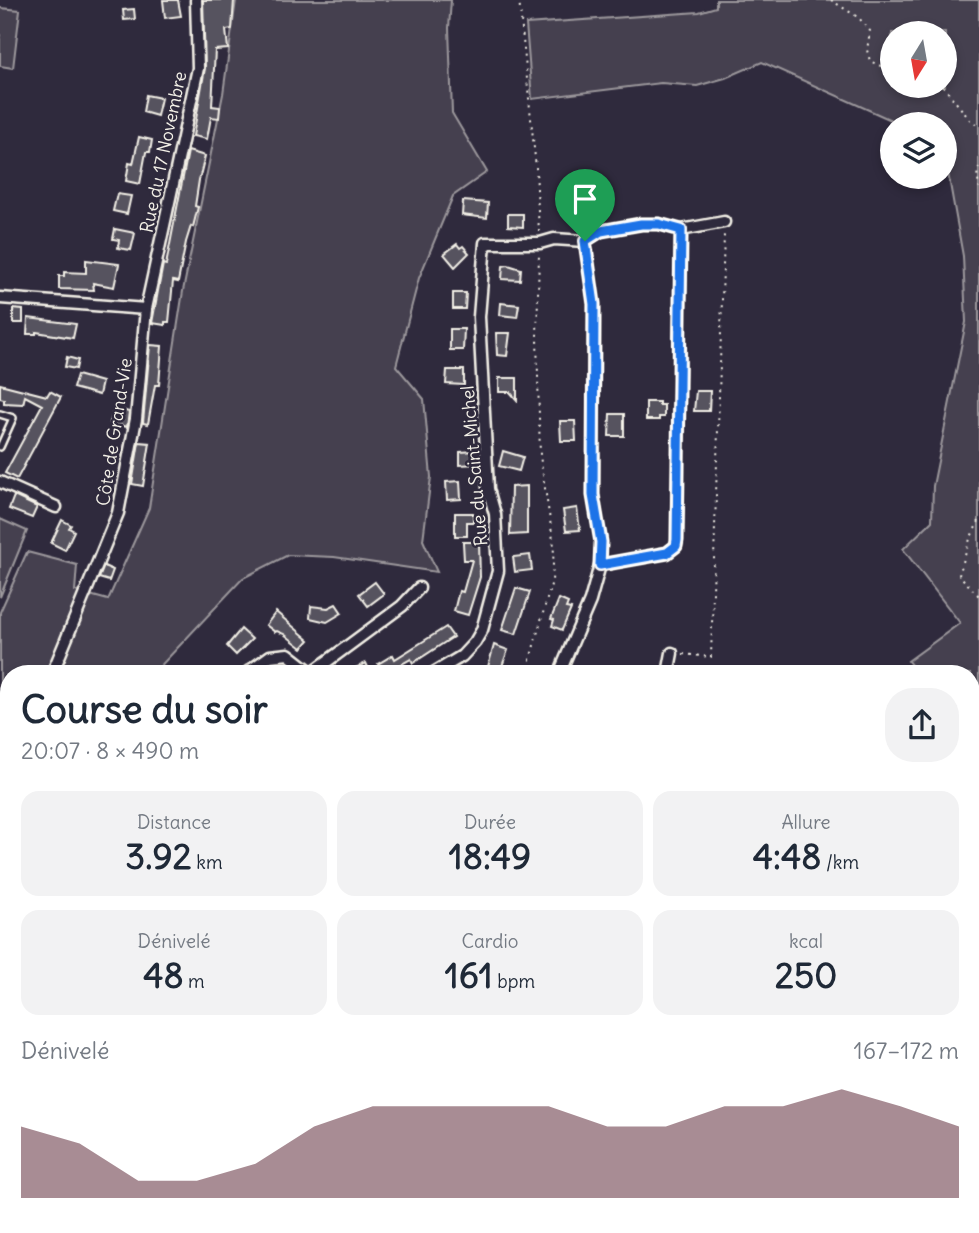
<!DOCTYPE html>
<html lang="fr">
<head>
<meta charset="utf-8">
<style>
	:root { --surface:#fff; --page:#f2f2f3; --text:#1f2937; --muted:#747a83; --accent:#845c67 }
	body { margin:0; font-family:Delius,sans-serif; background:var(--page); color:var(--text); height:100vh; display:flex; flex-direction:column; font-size:26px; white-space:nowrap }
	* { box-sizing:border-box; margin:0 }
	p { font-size:23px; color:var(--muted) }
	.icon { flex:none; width:38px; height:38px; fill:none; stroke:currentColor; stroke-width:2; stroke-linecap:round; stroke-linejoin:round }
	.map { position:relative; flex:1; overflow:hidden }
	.panel { position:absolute; left:0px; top:665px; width:980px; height:569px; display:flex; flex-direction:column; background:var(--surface); border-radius:28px 28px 0 0; box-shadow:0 4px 10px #0003 }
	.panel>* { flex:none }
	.needle { width:46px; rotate:191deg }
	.controls { position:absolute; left:880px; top:21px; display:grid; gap:14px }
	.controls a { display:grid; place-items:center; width:77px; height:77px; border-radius:50%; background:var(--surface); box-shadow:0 4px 10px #0003; font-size:35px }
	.pin { position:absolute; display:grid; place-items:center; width:60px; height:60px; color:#fff; margin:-72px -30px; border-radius:50% 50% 50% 0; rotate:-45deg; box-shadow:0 0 7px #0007 }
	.pin .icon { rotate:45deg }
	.round { display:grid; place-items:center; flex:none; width:74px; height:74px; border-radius:28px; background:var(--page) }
	.head { display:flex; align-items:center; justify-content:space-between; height:119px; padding:0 21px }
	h1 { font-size:38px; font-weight:700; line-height:52px }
	.stats { display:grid; grid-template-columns:repeat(3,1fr); gap:10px; height:119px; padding:7px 21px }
	.stats div { display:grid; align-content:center; border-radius:18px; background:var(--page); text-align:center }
	.stats b { font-size:35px; font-weight:700 }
	.stats small { font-size:19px; font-weight:400 }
	.stats p { font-size:19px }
	.chart { height:196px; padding:14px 21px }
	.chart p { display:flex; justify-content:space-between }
	.chart svg { width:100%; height:126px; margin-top:7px; fill:var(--accent); opacity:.7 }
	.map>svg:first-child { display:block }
	.green { fill:#454050; stroke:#9c989c; stroke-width:2; fill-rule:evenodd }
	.building { fill:#56525f; stroke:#f4f1e8; stroke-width:2 }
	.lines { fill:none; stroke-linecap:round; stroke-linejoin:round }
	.lane-casing { stroke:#f4f1e8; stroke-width:10 }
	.street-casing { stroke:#f4f1e8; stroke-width:15 }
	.secondary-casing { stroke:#f4f1e8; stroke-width:19 }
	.path { stroke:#f4f1e8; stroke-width:2; stroke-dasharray:2 5; stroke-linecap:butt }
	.lane { stroke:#2f2a3d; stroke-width:5 }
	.street { stroke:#2f2a3d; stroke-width:10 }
	.secondary { stroke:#2f2a3d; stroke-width:14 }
	.route-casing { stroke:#fff; stroke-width:14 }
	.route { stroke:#1a73e8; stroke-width:9 }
	.labels { text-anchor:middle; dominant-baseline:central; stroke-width:5; stroke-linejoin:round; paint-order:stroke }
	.street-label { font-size:18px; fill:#f4f1e8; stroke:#2f2a3d }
</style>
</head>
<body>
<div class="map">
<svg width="979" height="1233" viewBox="0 0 979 1233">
	<rect width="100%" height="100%" fill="#2f2a3d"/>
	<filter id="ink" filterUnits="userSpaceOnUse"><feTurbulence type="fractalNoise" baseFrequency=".0143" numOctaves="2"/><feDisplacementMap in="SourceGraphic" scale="14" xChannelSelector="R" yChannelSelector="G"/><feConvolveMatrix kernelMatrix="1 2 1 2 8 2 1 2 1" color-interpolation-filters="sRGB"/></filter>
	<g filter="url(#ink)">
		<!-- green -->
		<g class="green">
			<path d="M236,0H451L449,28L452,113L487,172L453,196L419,278L396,366L424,399L431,477L423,540L437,572L334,557L288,555L243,578L153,674H9V879L0,888V612L27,552L77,565L75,591L108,600L149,508L183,291L223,94Z"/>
			<path d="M716,0H979V1233H155L165,1225H971V674H918L908,661L960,623L903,549L932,521L933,486L966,322L963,256L945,156V124H900L762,62L725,78L697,86L661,83L532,99L526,24L699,12L716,7ZM892,33H945V86H892Z"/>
			<path d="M0,8L20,10L13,68L0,66Z"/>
			<path d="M0,519L27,531L0,597Z"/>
		</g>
		<!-- building -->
		<g class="building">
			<path d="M163,0H178L181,16L165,18Z"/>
			<path d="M203,0H234L232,29L226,30L228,49L215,50L212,106L220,107L219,118L211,117L207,139L193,136L205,68Z"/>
			<path d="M134,9L135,19L124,20L123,10Z"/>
			<path d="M146,95L161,98L157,116L143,112Z"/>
			<path d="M139,137L152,140L150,152H146L140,184L126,181L129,163L133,164Z"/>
			<path d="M188,151L205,156L199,180L195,206L198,207L193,227L191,226L186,242L178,282L173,281L169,322H165V325L152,323L163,264L166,265Z"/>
			<path d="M117,194L131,196L127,214L113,211Z"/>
			<path d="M463,201L488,203L487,218L462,215Z"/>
			<path d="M508,214H523V227L508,226Z"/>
			<path d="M115,229L135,233L131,250L118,248L119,240L113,239Z"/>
			<path d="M457,244L460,248L463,246L469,253L455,267L444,254Z"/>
			<path d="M86,260L119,264L114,287L93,283L94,290L59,289V276H64V272L86,273Z"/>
			<path d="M508,265L521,269L520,280L502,279L503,266Z"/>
			<path d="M453,293H466L465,309H453Z"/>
			<path d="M501,303L519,305L517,317L500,315Z"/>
			<path d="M13,309L23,310V323H13Z"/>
			<path d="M28,318L76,324L73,338L36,332V334H27Z"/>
			<path d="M450,329H464L463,350H450Z"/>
			<path d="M496,333H510L507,356L497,355Z"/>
			<path d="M150,345L162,346L159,385H155L148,424L143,423Z"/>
			<path d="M67,357L78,360L76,369L65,367Z"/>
			<path d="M447,370H464V385L446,384Z"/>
			<path d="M77,375L102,382L99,395L73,388Z"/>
			<path d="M499,378H517V400L510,392H499Z"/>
			<path d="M0,384L47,396L50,391L61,397L17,479L5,473L42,405L25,396L23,404L4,403V399L0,398Z"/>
			<path d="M696,391H710L709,411H694Z"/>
			<path d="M646,402H659V405H664V417H659V420H646Z"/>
			<path d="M114,408L129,412L127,427L110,423Z"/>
			<path d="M610,414H624V436H609Z"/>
			<path d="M560,421H575L576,441H561Z"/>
			<path d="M139,442L150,443L143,486L132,484Z"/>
			<path d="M476,451V464L460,465V452Z"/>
			<path d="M503,451L523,457L519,471L499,466Z"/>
			<path d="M460,481L461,499L447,500L446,482Z"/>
			<path d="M527,486V534L510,535L511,487Z"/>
			<path d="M14,496L37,507L32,518L9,509Z"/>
			<path d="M577,508L580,530L566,531L563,510Z"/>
			<path d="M455,513H473V522H467V536H455Z"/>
			<path d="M62,520L71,525L69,528L74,531L65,550L51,543Z"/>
			<path d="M463,542H479L480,577L468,615L454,611L459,591L463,592L472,560H464Z"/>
			<path d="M530,555L532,570L515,572L513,557Z"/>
			<path d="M104,566L113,570L109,581L99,578Z"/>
			<path d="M375,582L384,594L368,606L359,594Z"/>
			<path d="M516,588L530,592L516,634L502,630Z"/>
			<path d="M559,599L568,603L566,608L571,609L562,630L552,626L554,620L551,619Z"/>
			<path d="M336,604L342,613L327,622L310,618L311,606L328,608Z"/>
			<path d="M276,612L309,640L302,648L284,634L277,631L275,632L266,625Z"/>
			<path d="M446,627L453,637L413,663L411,659L384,674H379L377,670L380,668L378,664L393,655L395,659Z"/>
			<path d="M241,629L252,639L236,655L227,646Z"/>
			<path d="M494,645L508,650L499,674H486Z"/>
			<path d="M366,663L371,674H342Z"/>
			<path d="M9,1136V1154L0,1163V1145Z"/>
		</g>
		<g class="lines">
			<!-- lane casing -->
			<g class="lane-casing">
				<path id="lane" d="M0,414L13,418L0,447"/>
			</g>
			<!-- street casing -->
			<g class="street-casing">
				<g id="street">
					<path d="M0,298L146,309"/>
					<path d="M0,482L56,507"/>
					<path d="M600,565L667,553L676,546L677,540L681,230"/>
					<path d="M248,672L270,656L288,654L311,672"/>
					<path d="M52,674L118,513L136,419L146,309L198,68L196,0"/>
					<path d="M310,674L402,606L419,588"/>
					<path d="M432,674L462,656L475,642L482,630L498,571L495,514L488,489L479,317L485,243H540L554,239L585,241L601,231L641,224H659L681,230L724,222"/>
					<path d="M562,674V667L590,601L600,565L601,542L593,495L594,304L585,241"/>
					<path d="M668,674L672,653"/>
					<path d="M0,813L9,786"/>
					<path d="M0,980L9,975"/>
					<path d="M0,1094L9,1080"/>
					<path d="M47,1233L54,1225"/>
				</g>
			</g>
			<!-- secondary casing -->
			<g class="secondary-casing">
				<g id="secondary">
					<path d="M971,727L979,726"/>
					<path d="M0,1010H9"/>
					<path d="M0,1024L9,1028"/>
				</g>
			</g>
			<!-- path -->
			<g class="path">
				<path d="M519,0L536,168L539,233"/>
				<path d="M831,0L859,18L870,31L867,50L870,61L887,69L892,68"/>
				<path d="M943,86L970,120L979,126"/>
				<path d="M979,167L977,172L979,188"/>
				<path d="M979,521L970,539L959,575L979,596"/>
				<path d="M683,654L711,657L724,234"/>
				<path d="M526,674L552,581L554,546L540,456L537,337L539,253"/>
				<path d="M971,743L979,742"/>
				<path d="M3,996L9,989"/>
				<path d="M584,1225L589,1233"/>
				<path d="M148,1233L156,1225"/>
				<path d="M641,1233L645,1225"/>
				<path d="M764,1233L765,1225"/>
			</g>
			<!-- lane -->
			<use href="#lane" class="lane"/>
			<!-- street -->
			<use href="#street" class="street"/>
			<!-- secondary -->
			<use href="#secondary" class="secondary"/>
		</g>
	</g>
	<g class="lines" filter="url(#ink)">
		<!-- route casing -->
		<g class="route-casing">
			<path id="route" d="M641,224H659L681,230L677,540L676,546L667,553L600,565L601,542L593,495L594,304L585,241L601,231Z"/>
		</g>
		<!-- route -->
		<use href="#route" class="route"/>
	</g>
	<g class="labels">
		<!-- street labels -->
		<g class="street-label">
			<text transform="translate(163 152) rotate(-78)">Rue du 17 Novembre</text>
			<text transform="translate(114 432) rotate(-81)">Côte de Grand-Vie</text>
			<text transform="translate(474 466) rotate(-95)">Rue du Saint-Michel</text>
		</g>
	</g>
</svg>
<div class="controls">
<a><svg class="needle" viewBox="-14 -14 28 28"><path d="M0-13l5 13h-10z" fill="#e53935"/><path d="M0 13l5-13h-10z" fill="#747a83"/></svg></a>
<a><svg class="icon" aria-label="layers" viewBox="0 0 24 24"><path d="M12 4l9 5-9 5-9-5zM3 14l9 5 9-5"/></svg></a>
</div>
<div class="pin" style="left:585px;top:241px;background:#1e9e55"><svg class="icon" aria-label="arrive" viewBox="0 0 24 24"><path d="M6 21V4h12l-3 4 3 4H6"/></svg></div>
<section class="panel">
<div class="head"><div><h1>Course du soir</h1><p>20:07 · 8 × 490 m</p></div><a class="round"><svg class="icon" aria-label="share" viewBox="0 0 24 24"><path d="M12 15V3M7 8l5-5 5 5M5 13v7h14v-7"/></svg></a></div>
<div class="stats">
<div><p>Distance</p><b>3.92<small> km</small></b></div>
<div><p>Durée</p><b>18:49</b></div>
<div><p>Allure</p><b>4:48<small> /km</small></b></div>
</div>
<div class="stats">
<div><p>Dénivelé</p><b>48<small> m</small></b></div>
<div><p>Cardio</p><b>161<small> bpm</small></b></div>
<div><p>kcal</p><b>250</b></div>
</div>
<div class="chart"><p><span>Dénivelé</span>167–172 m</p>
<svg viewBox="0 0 160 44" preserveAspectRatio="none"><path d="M0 44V19L10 25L20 38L30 38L40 32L50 19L60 12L70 12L80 12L90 12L100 19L110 19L120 12L130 12L140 6L150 12L160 19V44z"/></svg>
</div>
</section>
</div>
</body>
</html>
